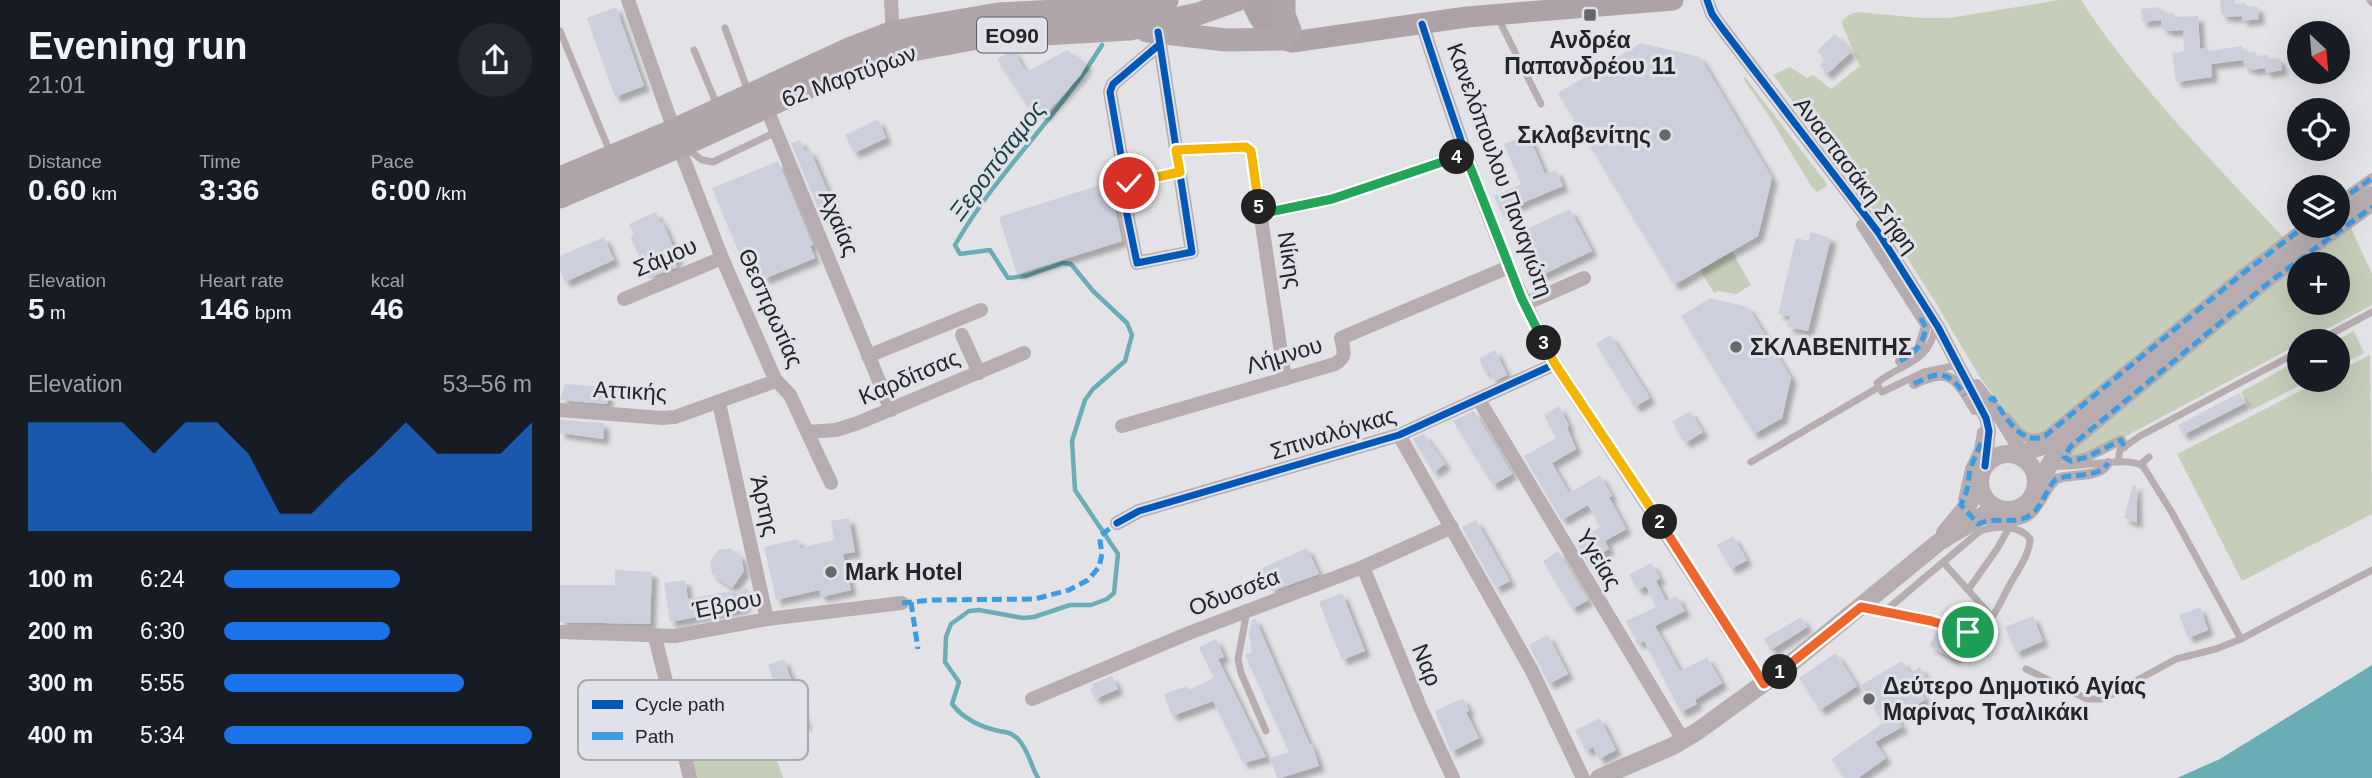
<!DOCTYPE html>
<html lang="en">
<head>
<meta charset="utf-8">
<style>
	:root { --surface:#171b24; --page:#242831; --text:#f1f3f6; --muted:#9ea1a6; --accent:#1a73e8 }
	body { margin:0; font-family:Helvetica,sans-serif; background:var(--page); color:var(--text); height:100vh; display:flex; flex-direction:column; font-size:26px; white-space:nowrap }
	* { box-sizing:border-box; margin:0 }
	p { font-size:23px; color:var(--muted) }
	.icon { flex:none; width:38px; height:38px; fill:none; stroke:currentColor; stroke-width:2; stroke-linecap:round; stroke-linejoin:round }
	.map { position:relative; flex:1; overflow:hidden }
	.panel { display:flex; flex-direction:column; background:var(--surface); width:560px }
	.panel>* { flex:none }
	.needle { width:46px; rotate:154deg }
	.fabs { position:absolute; left:1727px; top:21px; display:grid; gap:14px }
	.fabs a { display:grid; place-items:center; width:63px; height:63px; border-radius:50%; background:var(--surface); box-shadow:0 7px 28px #0002; font-size:35px }
	.pin { position:absolute; display:grid; place-items:center; width:60px; height:60px; color:#fff; margin:-30px; border:4px solid #fff; border-radius:50%; box-shadow:0 2px 7px #0007 }
	.km { position:absolute; width:35px; height:35px; margin:-18px; border-radius:50%; background:#222; color:#fff; font-size:19px; line-height:35px; text-align:center }
	.round { display:grid; place-items:center; flex:none; width:74px; height:74px; border-radius:37px; background:var(--page) }
	.overview { display:flex; align-items:center; justify-content:space-between; height:119px; padding:0 28px }
	h1 { font-size:38px; font-weight:600; line-height:52px }
	.figures { display:grid; grid-template-columns:repeat(3,1fr); gap:10px; height:119px; padding:7px 28px }
	.figures div { display:grid; align-content:center }
	.figures b { font-size:30px; font-weight:600 }
	.figures small { font-size:19px; font-weight:400 }
	.figures p { font-size:19px }
	.chart { height:196px; padding:14px 28px }
	.chart p { display:flex; justify-content:space-between }
	.chart svg { width:100%; height:126px; margin-top:7px; fill:var(--accent); opacity:.7 }
	ul { padding:0 28px; list-style:none; font-size:23px }
	li { display:grid; grid-template-columns:112px 84px 1fr; align-items:center; height:52px }
	li i { height:18px; border-radius:9px; background:var(--accent) }
	main { display:flex; flex:1; min-height:0 }
	.map>svg:first-child { display:block }
	.green { fill:#c6ceba; fill-rule:evenodd }
	.water { fill:#6badb5 }
	.lines { fill:none; stroke-linecap:round; stroke-linejoin:round }
	.stream { stroke:#6badb5; stroke-width:4.5 }
	.building { fill:#cdcfdd; filter:url(#shadow) }
	.service { stroke:#b7adb0; stroke-width:7 }
	.pedestrian { stroke:#b7adb0; stroke-width:10 }
	.minor { stroke:#b7adb0; stroke-width:14 }
	.tertiary { stroke:#b7adb0; stroke-width:18 }
	.secondary { stroke:#ada2a6; stroke-width:21 }
	.primary { stroke:#b0a5a9; stroke-width:23 }
	.quiet { stroke:#3c9ce0; stroke-width:5; stroke-dasharray:10 5; stroke-linecap:butt }
	.cycleway-casing { stroke:#e1e2e9; stroke-width:11 }
	.cycleway { stroke:#0057b8; stroke-width:7 }
	.split-1-casing { stroke:#fff; stroke-width:14 }
	.split-2-casing { stroke:#fff; stroke-width:14 }
	.split-3-casing { stroke:#fff; stroke-width:14 }
	.split-4-casing { stroke:#fff; stroke-width:14 }
	.split-5-casing { stroke:#fff; stroke-width:14 }
	.split-6-casing { stroke:#fff; stroke-width:14 }
	.split-1 { stroke:#f0652b; stroke-width:9 }
	.split-2 { stroke:#f0652b; stroke-width:9 }
	.split-3 { stroke:#f5b400; stroke-width:9 }
	.split-4 { stroke:#22a559; stroke-width:9 }
	.split-5 { stroke:#22a559; stroke-width:9 }
	.split-6 { stroke:#f5b400; stroke-width:9 }
	.poi-dot { fill:#67686a; stroke:#e1e2e9; stroke-width:2.5 }
	.labels { text-anchor:middle; dominant-baseline:central; stroke-width:6; stroke-linejoin:round; paint-order:stroke }
	.shield { fill:#e1e2e9; stroke:#5d5e61; stroke-width:2 }
	.shield-label { font-size:21px; font-weight:bold; fill:#242527 }
	.poi-label { font-size:23px; font-weight:bold; fill:#242527; stroke:#e1e2e9; text-anchor:start }
	.street-label { font-size:23px; fill:#242527; stroke:#e1e2e9 }
	.water-label { font-size:24px; font-style:italic; fill:#194347; stroke:#e1e2e9 }
	.key { fill:#e1e2e9; stroke:#a8a9af; stroke-width:2 }
	.key-label { font-size:19px; fill:#242527 }
</style>
</head>
<body>
<main>
<section class="panel">
<div class="overview"><div><h1>Evening run</h1><p>21:01</p></div><a class="round"><svg class="icon" aria-label="share" viewBox="0 0 24 24"><path d="M12 15V3M7 8l5-5 5 5M5 13v7h14v-7"/></svg></a></div>
<div class="figures">
<div><p>Distance</p><b>0.60<small> km</small></b></div>
<div><p>Time</p><b>3:36</b></div>
<div><p>Pace</p><b>6:00<small> /km</small></b></div>
</div>
<div class="figures">
<div><p>Elevation</p><b>5<small> m</small></b></div>
<div><p>Heart rate</p><b>146<small> bpm</small></b></div>
<div><p>kcal</p><b>46</b></div>
</div>
<div class="chart"><p><span>Elevation</span>53–56 m</p>
<svg viewBox="0 0 160 44" preserveAspectRatio="none"><path d="M0 44V6L10 6L20 6L30 6L40 17L50 6L60 6L70 17L80 38L90 38L100 27L110 17L120 6L130 17L140 17L150 17L160 6V44z"/></svg>
</div>
<ul>
<li><b>100 m</b>6:24<i style="width:57%"></i></li>
<li><b>200 m</b>6:30<i style="width:54%"></i></li>
<li><b>300 m</b>5:55<i style="width:78%"></i></li>
<li><b>400 m</b>5:34<i style="width:100%"></i></li>
</ul>
</section>
<div class="map">
<svg width="1812" height="778" viewBox="0 0 1812 778">
	<defs>
		<filter id="shadow"><feDropShadow dx="5.5" dy="5.5" stdDeviation="2" flood-color="#0004"/></filter>
	</defs>
	<rect width="100%" height="100%" fill="#e3e3e7"/>
	<!-- green -->
	<g class="green">
		<path d="M1500,0H1521C1577,87 1654,162 1724,238L1478,437L1459,430L1419,376L1373,298L1334,238L1213,75L1230,67L1247,78L1253,75L1271,89L1300,66L1281,22L1288,15L1297,12L1361,18H1389Z"/>
		<path d="M1185,77L1267,184L1266,187L1257,192L1253,189L1209,116L1186,83L1183,78Z"/>
		<path d="M1790,226L1812,274V305L1744,341H1740L1739,344L1549,445L1518,459L1506,454L1714,281ZM1740,264H1778V303H1740Z"/>
		<path d="M1172,251L1191,285L1176,294L1158,291L1154,293L1140,270Z"/>
		<path d="M1794,331L1804,353L1778,366V341H1775Z"/>
		<path d="M1810,355L1812,514L1682,581L1617,454L1762,380H1778V371Z"/>
		<path d="M1739,360L1740,380H1751L1691,410L1681,392Z"/>
		<path d="M195,696L223,778H135L121,720Z"/>
	</g>
	<!-- water -->
	<path class="water" d="M1812,665V778H1617L1660,759Z"/>
	<g class="lines">
		<!-- stream -->
		<path class="stream" d="M478,778C471,766 468,749 458,739C452,733 447,732 439,731C420,727 403,718 392,704L399,682L385,662L386,637L391,624L409,611L419,610L463,618L474,617L510,605H531L547,599L554,593L558,554L515,490L512,441L525,400L533,389L565,361L572,335L567,323L533,291L511,264L503,263L466,276L448,278L430,250L400,254L395,245C436,173 499,116 542,45"/>
	</g>
	<!-- building -->
	<g class="building">
		<path d="M1660,0H1674V4L1686,3V6L1698,7L1699,19L1682,21V16L1667,17L1666,15H1661Z"/>
		<path d="M56,7L84,86L55,97L27,18Z"/>
		<path d="M1601,7V14L1614,13L1615,17L1638,16L1640,49L1648,48L1649,51L1682,46L1683,53L1696,52L1697,56L1708,55L1709,58L1720,59L1722,70L1706,73L1705,68L1690,70V67L1685,68L1683,60L1651,64L1652,77L1616,82L1612,53L1624,51L1623,30L1607,31V28L1602,29L1601,20L1582,22L1581,9Z"/>
		<path d="M1275,34L1291,52L1267,74L1259,66L1265,60L1257,51Z"/>
		<path d="M1081,43L1140,57L1212,178L1198,236L1114,285L998,93Z"/>
		<path d="M453,50L466,72L507,50L527,64L520,76L484,116L462,98L437,59Z"/>
		<path d="M318,119L326,138L294,153L285,135Z"/>
		<path d="M968,134L985,174L996,170L1003,186L941,212L934,196L961,184L944,144Z"/>
		<path d="M240,140L245,151L250,150L275,209L261,215L231,143Z"/>
		<path d="M218,161L253,245L250,246L255,258L204,279L199,267L187,272L152,188Z"/>
		<path d="M549,182L562,241L457,274L439,217Z"/>
		<path d="M1010,209L1032,251L980,276L960,232Z"/>
		<path d="M96,212L100,222L102,221L118,258L114,260L117,267L91,277L88,271L84,272L78,259L80,258L70,236L74,235L69,224Z"/>
		<path d="M1251,232L1271,238L1248,331L1227,327L1230,316L1218,314L1236,238L1249,241Z"/>
		<path d="M44,237L54,260L5,282L0,270V256Z"/>
		<path d="M1150,298L1188,307L1231,378L1222,418L1194,434L1121,316Z"/>
		<path d="M1050,335L1090,398L1075,407L1036,344Z"/>
		<path d="M935,350L947,375L934,381L929,371L925,373L919,358Z"/>
		<path d="M5,384L49,387L47,404L0,400Z"/>
		<path d="M1679,393L1685,403L1623,435L1618,425Z"/>
		<path d="M999,406L1009,426L1007,427L1016,449L992,463L1009,493L1040,475L1052,496L1049,497L1066,529L1045,541L1049,549L1027,561L1015,541L1040,527L1028,505L1002,520L964,456L996,438L984,415Z"/>
		<path d="M914,411L952,474L933,485L893,421Z"/>
		<path d="M1130,411L1143,432L1125,443L1112,422Z"/>
		<path d="M0,420L44,423L43,439L0,433Z"/>
		<path d="M864,434L885,464L874,472L853,439Z"/>
		<path d="M1573,485H1576L1577,523L1564,518Z"/>
		<path d="M289,518L295,552L283,554L291,590L261,597L259,590L216,600L204,547L238,539L240,548L274,540L271,521Z"/>
		<path d="M916,520L950,581L936,588L902,527Z"/>
		<path d="M1173,536L1187,560L1171,569L1157,545Z"/>
		<path d="M170,548L181,556L184,571L172,588L152,574L150,562L158,550Z"/>
		<path d="M747,548L759,574L712,591L702,568Z"/>
		<path d="M998,551L1028,600L1012,609L983,561Z"/>
		<path d="M1091,563L1100,578L1096,581L1106,601L1117,596L1125,611L1095,626L1120,671L1147,657L1162,683L1135,700L1137,704L1121,712L1084,641L1078,644L1066,621L1096,607L1086,586L1078,590L1069,575Z"/>
		<path d="M55,570L92,572L90,624L0,622V585H55Z"/>
		<path d="M125,580L128,599L188,588L189,599L182,608L110,622L104,583Z"/>
		<path d="M782,593L805,651L782,660L759,602Z"/>
		<path d="M1640,607L1648,630L1628,638L1619,615Z"/>
		<path d="M1473,616L1483,641L1456,653L1445,627Z"/>
		<path d="M1241,617L1247,627L1211,650L1204,639Z"/>
		<path d="M695,618L750,745L752,744L759,766L720,778H717L710,758L729,752L685,655L692,652L689,633L692,620Z"/>
		<path d="M1378,630L1403,643L1394,659L1369,646Z"/>
		<path d="M988,635L1008,674L989,684L969,645Z"/>
		<path d="M656,639L664,657L658,659L706,757L683,763L653,701L612,716L604,694L627,686L628,690L654,678L639,647Z"/>
		<path d="M1276,653L1297,686L1260,710L1239,678Z"/>
		<path d="M224,659L246,724L231,730L208,665Z"/>
		<path d="M1342,661L1350,673L1360,667L1367,679L1357,685L1365,700L1336,717L1342,727L1315,742L1326,758L1298,778H1285L1271,759L1323,723L1301,685Z"/>
		<path d="M552,676L558,689L535,699L530,689L534,687L532,684Z"/>
		<path d="M903,698L909,711L906,712L919,738L891,752L875,711Z"/>
		<path d="M1040,718L1056,750L1039,759L1033,747L1026,751L1015,730Z"/>
	</g>
	<g class="lines">
		<!-- service -->
		<g class="service">
			<path d="M1810,0L1812,3"/>
			<path d="M938,18L981,104"/>
			<path d="M165,28L188,91"/>
			<path d="M0,31L50,152"/>
			<path d="M134,50L157,105"/>
			<path d="M126,148L142,160L153,162L216,132"/>
			<path d="M1758,341L1812,312"/>
			<path d="M1317,383C1341,363 1369,364 1375,328"/>
			<path d="M1322,392L1364,372L1398,365"/>
			<path d="M1191,462L1319,387"/>
			<path d="M1558,462L1560,450L1580,436L1740,351"/>
			<path d="M1581,464L1589,457"/>
			<path d="M1490,466C1514,469 1565,455 1583,466L1611,511L1681,639"/>
			<path d="M1383,562L1432,617"/>
			<path d="M1408,590L1437,549L1449,528"/>
			<path d="M1303,607C1332,614 1361,618 1389,626C1397,628 1407,634 1415,631C1432,626 1440,602 1448,588C1455,574 1470,555 1470,539C1461,525 1435,525 1420,531L1324,612"/>
			<path d="M687,611L678,659L681,673L706,731"/>
			<path d="M1466,669L1527,699H1543L1616,659L1656,649L1681,639L1812,570"/>
		</g>
		<!-- pedestrian -->
		<g class="pedestrian">
			<path d="M1778,202L1812,178"/>
			<path d="M1301,225L1366,326L1359,349L1340,361"/>
			<path d="M1354,384C1391,365 1396,380 1415,410"/>
			<path d="M1447,418C1458,433 1468,445 1487,435L1682,274L1745,226"/>
			<path d="M1564,446L1561,440L1527,457L1511,461L1504,457L1511,446L1712,280L1812,207"/>
			<path d="M1403,500L1410,469L1419,450L1422,432"/>
			<path d="M1427,520C1436,519 1445,522 1454,521C1480,518 1480,494 1496,479C1512,473 1539,479 1548,463"/>
		</g>
		<!-- minor -->
		<g class="minor">
			<path d="M68,0L114,130"/>
			<path d="M331,0L333,38"/>
			<path d="M1147,0L1152,14L1162,28L1318,232L1378,327L1426,418L1429,431L1425,466"/>
			<path d="M862,24C900,140 938,256 995,364L1204,684"/>
			<path d="M598,32L600,44L632,252L577,263L563,195L562,189L566,184L550,92L553,84L600,44"/>
			<path d="M206,107L331,410"/>
			<path d="M119,147L162,258L215,379L230,395L271,483"/>
			<path d="M616,150L686,147L691,151L725,379"/>
			<path d="M566,184L620,172"/>
			<path d="M700,214L772,199L905,154"/>
			<path d="M64,299L162,258"/>
			<path d="M965,304L1024,278"/>
			<path d="M402,335L419,373"/>
			<path d="M308,356L421,310"/>
			<path d="M1416,386L1438,414L1467,461"/>
			<path d="M919,400L1123,740"/>
			<path d="M159,403L207,619"/>
			<path d="M0,410L102,418L115,417L216,381"/>
			<path d="M562,426L775,364C787,357 784,351 781,338L949,267"/>
			<path d="M247,432L276,430L298,423L464,353"/>
			<path d="M839,435L972,671L1023,778"/>
			<path d="M557,523L579,511L839,435L995,364"/>
			<path d="M803,567L861,709L893,778"/>
			<path d="M0,632L115,636L207,619L342,603"/>
			<path d="M95,637L130,778"/>
			<path d="M472,699L629,633L803,567L892,527"/>
		</g>
		<!-- tertiary -->
		<g class="tertiary">
			<path d="M1778,219L1812,195"/>
			<circle cx="1448" cy="482" r="28"/>
			<path d="M1457,455L1505,438"/>
			<path d="M1475,490L1505,438L1661,307L1768,226"/>
			<path d="M1385,533L1408,505L1420,481"/>
			<path d="M1039,778L1113,746L1138,731L1230,664L1379,542L1427,513L1446,510"/>
		</g>
		<!-- secondary -->
		<g class="secondary">
			<path d="M691,0C699,20 709,37 732,42L907,17L1113,0"/>
			<path d="M710,0L719,19L730,29"/>
		</g>
		<!-- primary -->
		<g class="primary">
			<path d="M724,0V15L730,30"/>
			<path d="M587,31L666,40L722,39"/>
			<path d="M0,178L114,130L289,49L333,32L438,14L559,8L607,0"/>
			<path d="M0,197L123,145L260,82L336,53L418,38L570,29L638,14L677,0"/>
		</g>
		<!-- quiet -->
		<g class="quiet">
			<path d="M1778,202L1812,178"/>
			<path d="M1340,361C1356,352 1362,346 1366,328L1359,315"/>
			<path d="M1354,384C1378,371 1388,370 1405,395"/>
			<path d="M1416,408L1433,398C1445,415 1460,447 1485,436L1682,274L1745,226"/>
			<path d="M1421,443L1410,469L1407,490L1401,505L1418,524C1436,515 1457,527 1473,513C1484,503 1486,489 1496,479C1512,473 1539,479 1548,463"/>
			<path d="M1564,446L1561,440L1527,457L1511,461L1504,457L1511,446L1712,280L1812,207"/>
			<path d="M351,602L358,649"/>
			<path d="M342,603L373,600L475,599L509,590L528,580L539,567L542,554L540,541L541,535L557,523"/>
		</g>
		<!-- cycleway casing -->
		<g class="cycleway-casing">
			<g id="cycleway">
				<path d="M1147,0L1152,14L1162,28L1318,232L1378,327L1426,418L1429,431L1425,466"/>
				<path d="M862,24C900,140 938,256 995,364L1204,684"/>
				<path d="M598,32L600,44L632,252L577,263L563,195L562,189L566,184L550,92L553,84L600,44"/>
				<path d="M557,523L579,511L839,435L995,364"/>
			</g>
		</g>
		<!-- cycleway -->
		<use href="#cycleway" class="cycleway"/>
	</g>
	<g class="lines">
		<!-- split-1 casing -->
		<g class="split-1-casing">
			<path id="split-1" d="M1220,672L1301,607L1371,621L1408,632"/>
		</g>
		<!-- split-2 casing -->
		<g class="split-2-casing">
			<path id="split-2" d="M1100,522L1204,684L1220,672"/>
		</g>
		<!-- split-3 casing -->
		<g class="split-3-casing">
			<path id="split-3" d="M984,343L995,364L1100,522"/>
		</g>
		<!-- split-4 casing -->
		<g class="split-4-casing">
			<path id="split-4" d="M897,157L905,154L962,299L984,343"/>
		</g>
		<!-- split-5 casing -->
		<g class="split-5-casing">
			<path id="split-5" d="M699,207L700,214L772,199L897,157"/>
		</g>
		<!-- split-6 casing -->
		<g class="split-6-casing">
			<path id="split-6" d="M569,183L620,172L616,150L686,147L691,151L699,207"/>
		</g>
		<!-- split-1 -->
		<use href="#split-1" class="split-1"/>
		<!-- split-2 -->
		<use href="#split-2" class="split-2"/>
		<!-- split-3 -->
		<use href="#split-3" class="split-3"/>
		<!-- split-4 -->
		<use href="#split-4" class="split-4"/>
		<!-- split-5 -->
		<use href="#split-5" class="split-5"/>
		<!-- split-6 -->
		<use href="#split-6" class="split-6"/>
	</g>
	<!-- markers -->
	<g class="poi-dot">
		<rect x="1023" y="8" width="14" height="14" rx="3.5"/>
		<circle cx="1105" cy="135" r="7"/>
		<circle cx="1176" cy="347" r="7"/>
		<circle cx="271" cy="572" r="7"/>
		<circle cx="1309" cy="699" r="7"/>
	</g>
	<g class="labels">
		<!-- shield labels -->
		<rect class="shield" x="417" y="17.5" width="70" height="35" rx="5"/>
		<g class="shield-label">
			<text x="452" y="35">ΕΟ90</text>
		</g>
		<!-- poi labels -->
		<g class="poi-label">
			<text x="1030" y="40" text-anchor="middle">Ανδρέα<tspan x="1030" dy="26">Παπανδρέου 11</tspan></text>
			<text x="1091" y="135" text-anchor="end">Σκλαβενίτης</text>
			<text x="1190" y="347">ΣΚΛΑΒΕΝΙΤΗΣ</text>
			<text x="285" y="572">Mark Hotel</text>
			<text x="1323" y="686">Δεύτερο Δημοτικό Αγίας<tspan x="1323" dy="26">Μαρίνας Τσαλικάκι</tspan></text>
		</g>
		<!-- street labels -->
		<g class="street-label">
			<text transform="translate(289 76) rotate(-20)">62 Μαρτύρων</text>
			<text transform="translate(940 170) rotate(70)">Κανελόπουλου Παναγιώτη</text>
			<text transform="translate(1296 175) rotate(53)">Αναστασάκη Σήφη</text>
			<text transform="translate(279 223) rotate(67)">Αχαίας</text>
			<text transform="translate(105 257) rotate(-23)">Σάμου</text>
			<text transform="translate(730 260) rotate(81)">Νίκης</text>
			<text transform="translate(211 308) rotate(66)">Θεσπρωτίας</text>
			<text transform="translate(724 355) rotate(-17)">Λήμνου</text>
			<text transform="translate(349 377) rotate(-23)">Καρδίτσας</text>
			<text transform="translate(70 391) rotate(3)">Αττικής</text>
			<text transform="translate(773 433) rotate(-17)">Σπιναλόγκας</text>
			<text transform="translate(205 506) rotate(77)">Άρτης</text>
			<text transform="translate(1039 559) rotate(59)">Υγείας</text>
			<text transform="translate(674 592) rotate(-21)">Οδυσσέα</text>
			<text transform="translate(167 604) rotate(-11)">Έβρου</text>
			<text transform="translate(867 665) rotate(68)">Ναρ</text>
		</g>
		<!-- water labels -->
		<g class="water-label">
			<text transform="translate(437 160) rotate(-53)">Ξεροπόταμος</text>
		</g>
	</g>
	<!-- legend -->
	<rect x="18" y="680" width="230" height="80" rx="10" class="key"/>
	<rect x="32" y="700" width="31" height="9" fill="#0057b8"/>
	<rect x="32" y="732" width="31" height="8" fill="#3c9ce0"/>
	<g class="key-label">
		<text x="75" y="711">Cycle path</text>
		<text x="75" y="743">Path</text>
	</g>
</svg>
<div class="fabs">
<a><svg class="needle" viewBox="-14 -14 28 28"><path d="M0-13l5 13h-10z" fill="#e53935"/><path d="M0 13l5-13h-10z" fill="#9ea1a6"/></svg></a>
<a><svg class="icon" aria-label="locate" viewBox="0 0 24 24"><circle cx="12" cy="12" r="6"/><path d="M12 2v4M12 18v4M2 12h4M18 12h4"/></svg></a>
<a><svg class="icon" aria-label="layers" viewBox="0 0 24 24"><path d="M12 4l9 5-9 5-9-5zM3 14l9 5 9-5"/></svg></a>
<a>+</a>
<a>−</a>
</div>
<div class="pin" style="left:1408px;top:632px;background:#1e9e55"><svg class="icon" aria-label="arrive" viewBox="0 0 24 24"><path d="M6 21V4h12l-3 4 3 4H6"/></svg></div>
<div class="pin" style="left:569px;top:183px;background:#d93025"><svg class="icon" aria-label="check" viewBox="0 0 24 24"><path d="M5 12l5 5 9-10"/></svg></div>
<b class="km" style="left:1220px;top:672px">1</b>
<b class="km" style="left:1100px;top:522px">2</b>
<b class="km" style="left:984px;top:343px">3</b>
<b class="km" style="left:897px;top:157px">4</b>
<b class="km" style="left:699px;top:207px">5</b>
</div>
</main>
</body>
</html>
